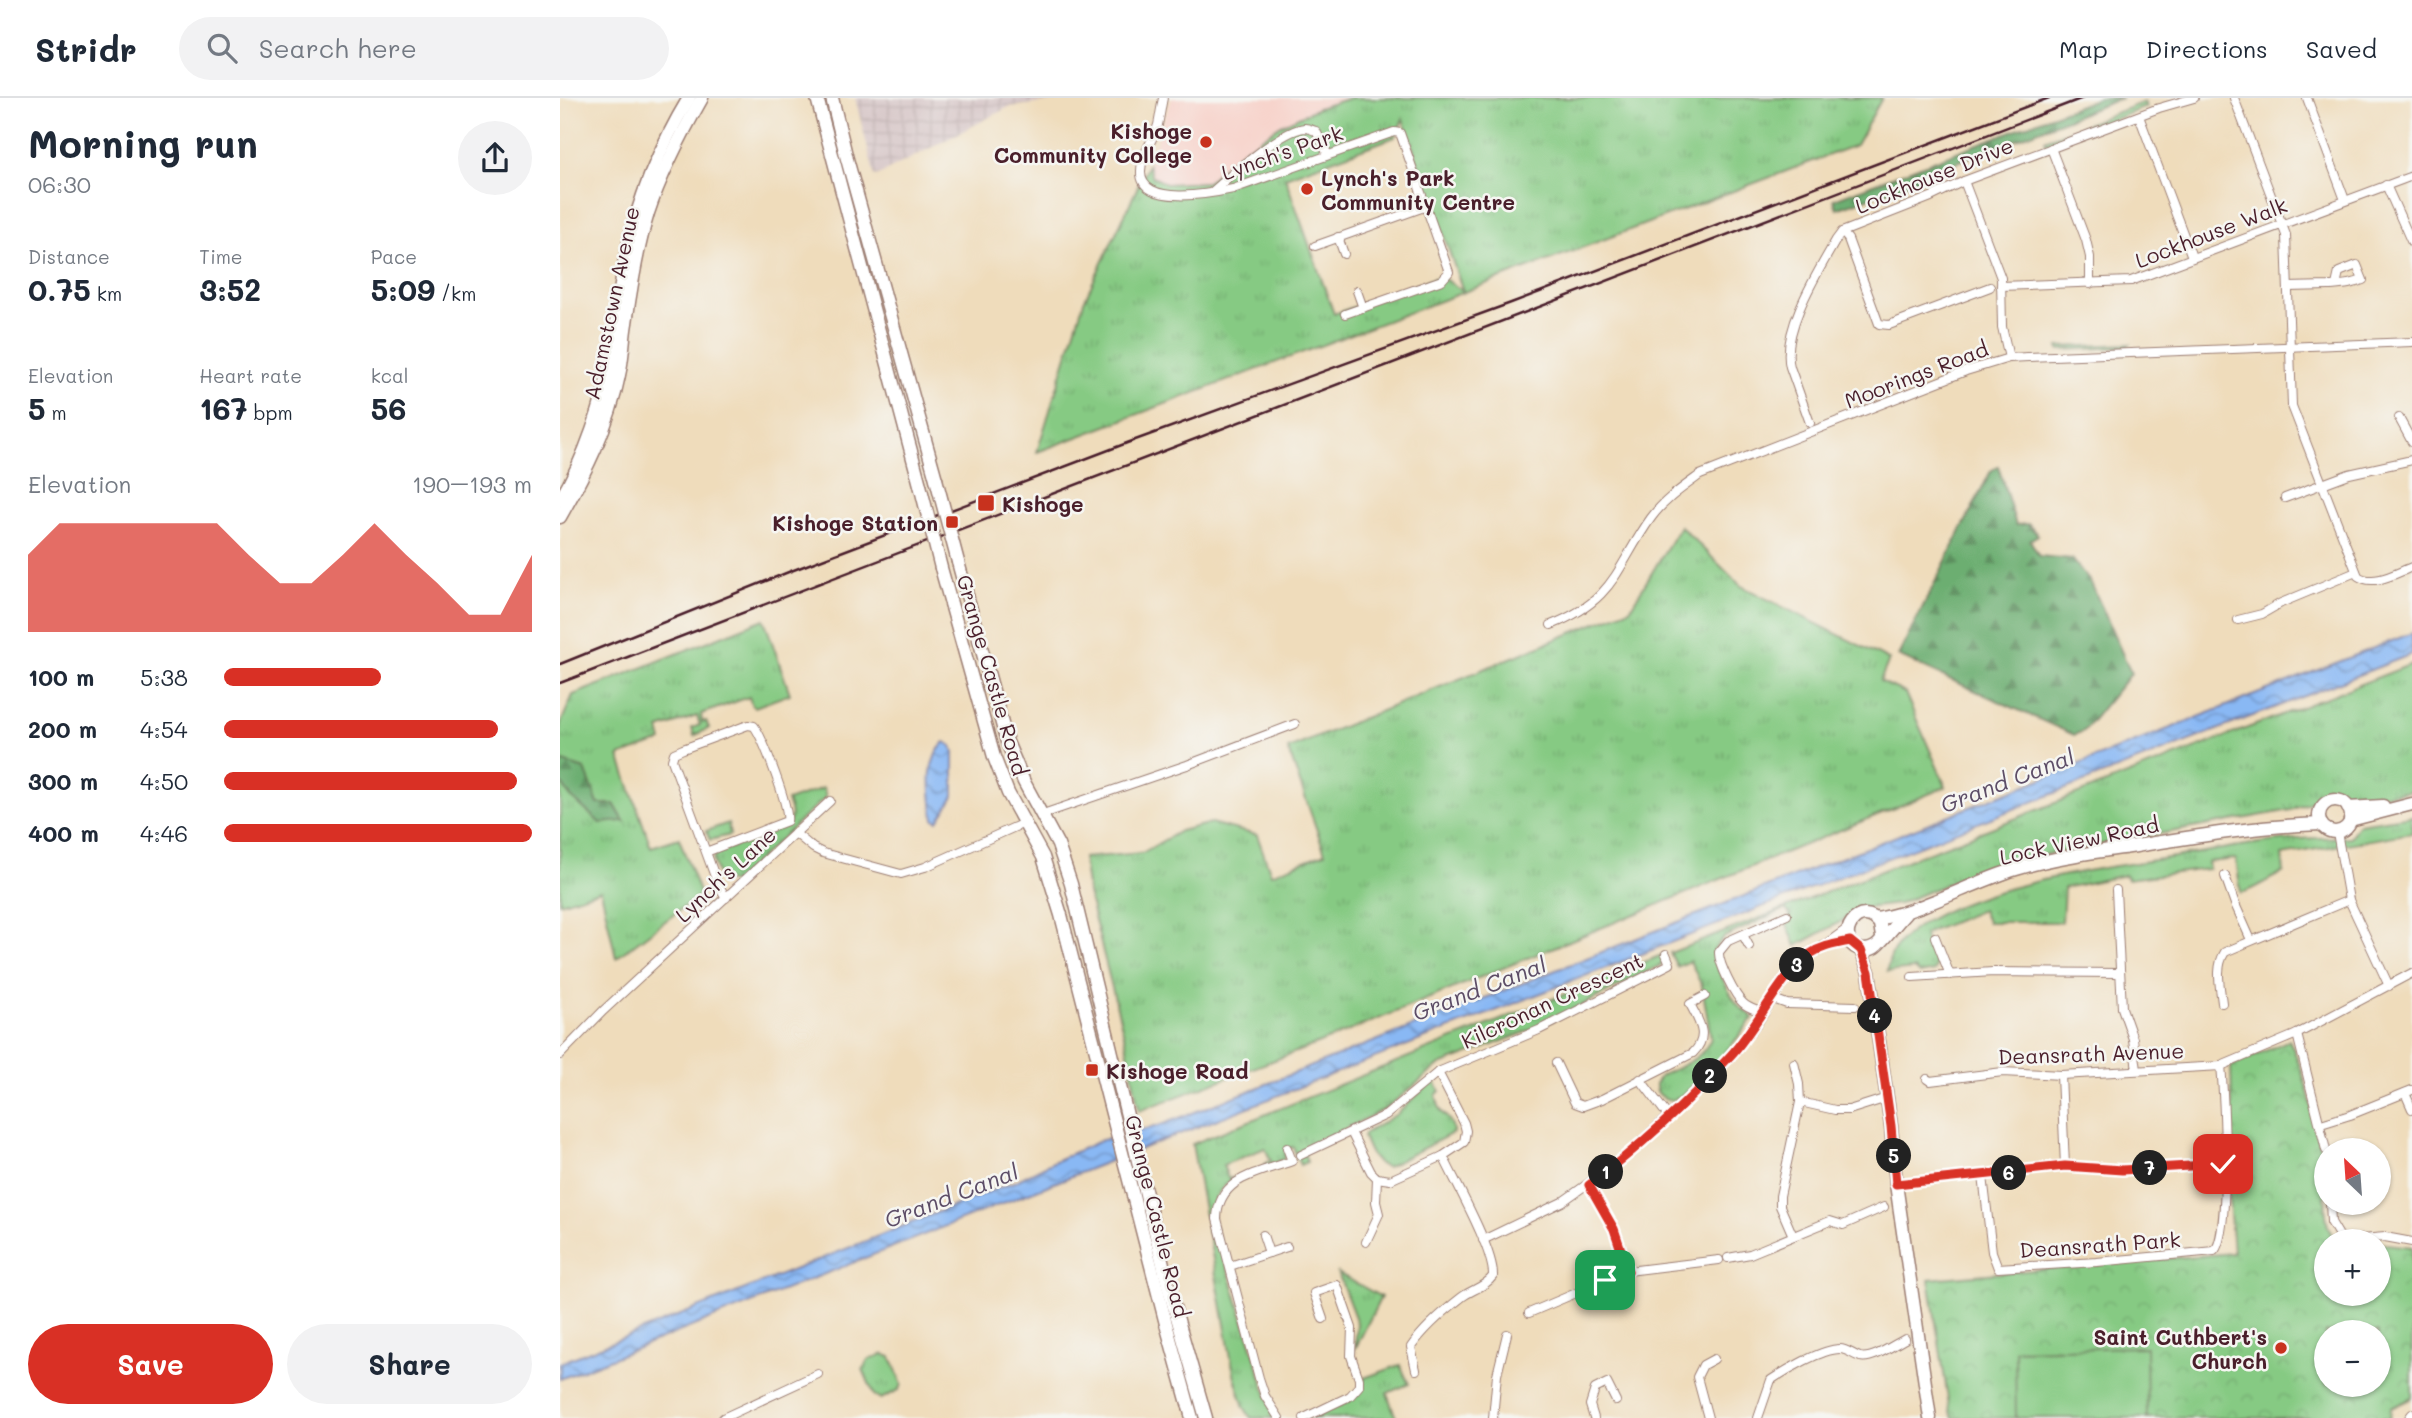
<!DOCTYPE html>
<html lang="en">
<head>
<meta charset="utf-8">
<style>
	:root { --surface:#fff; --page:#f2f2f3; --text:#1f2937; --muted:#747a83; --line:#e0e1e3; --accent:#d93025 }
	body { margin:0; font-family:Mali,sans-serif; background:var(--page); color:var(--text); height:100vh; display:flex; flex-direction:column; font-size:26px; white-space:nowrap }
	* { box-sizing:border-box; margin:0 }
	p { font-size:23px; color:var(--muted) }
	.icon { flex:none; width:38px; height:38px; fill:none; stroke:currentColor; stroke-width:2; stroke-linecap:round; stroke-linejoin:round }
	.map { position:relative; flex:1; overflow:hidden }
	.side { display:flex; flex-direction:column; background:var(--surface); width:560px }
	.side>* { flex:none }
	.needle { width:46px; rotate:335deg }
	.tools { position:absolute; left:1754px; top:1040px; display:grid; gap:14px }
	.tools a { display:grid; place-items:center; width:77px; height:77px; border-radius:50%; background:var(--surface); box-shadow:0 2px 5px #0004; font-size:35px }
	.pin { position:absolute; display:grid; place-items:center; width:60px; height:60px; color:#fff; margin:-30px; border-radius:14px; box-shadow:0 4px 10px #0006 }
	.km { position:absolute; width:35px; height:35px; margin:-18px; border-radius:50%; background:#222; color:#fff; font-size:19px; line-height:35px; text-align:center }
	.round { display:grid; place-items:center; flex:none; width:74px; height:74px; border-radius:37px; background:var(--page) }
	.head { display:flex; align-items:center; justify-content:space-between; height:119px; padding:0 28px }
	h1 { font-size:38px; font-weight:700; line-height:52px }
	.stats { display:grid; grid-template-columns:repeat(3,1fr); gap:10px; height:119px; padding:7px 28px }
	.stats div { display:grid; align-content:center }
	.stats b { font-size:30px; font-weight:700 }
	.stats small { font-size:19px; font-weight:400 }
	.stats p { font-size:19px }
	.chart { height:196px; padding:14px 28px }
	.chart p { display:flex; justify-content:space-between }
	.chart svg { width:100%; height:126px; margin-top:7px; fill:var(--accent); opacity:.7 }
	.primary-button { display:flex; gap:14px; margin-top:auto; padding:14px 28px }
	.primary-button a { flex:1; height:80px; border-radius:42px; background:var(--accent); color:#fff; font-size:28px; font-weight:700; line-height:80px; text-align:center }
	.primary-button a+a { background:var(--page); color:var(--text) }
	ul { padding:0 28px; list-style:none; font-size:23px }
	li { display:grid; grid-template-columns:112px 84px 1fr; align-items:center; height:52px }
	li i { height:18px; border-radius:9px; background:var(--accent) }
	header { display:flex; align-items:center; gap:42px; box-sizing:border-box; height:98px; padding:0 35px; background:var(--surface); border-bottom:2px solid var(--line) }
	header strong { font-size:33px }
	nav { display:flex; gap:38px; margin-inline-start:auto; font-size:24px }
	.search { width:490px; height:63px; background:var(--page); display:flex; align-items:center; gap:18px; box-sizing:border-box; padding:0 24px; border-radius:38px; color:var(--muted); font-size:26px }
	main { display:flex; flex:1; min-height:0 }
	.map>svg:first-child { display:block }
	.built { fill:#f7d1c9 }
	.industrial { fill:url(#industrial-grid) }
	.grass { fill:url(#grass-tufts); stroke:#687457; stroke-width:2; fill-rule:evenodd }
	.forest { fill:url(#forest-firs); stroke:#5b664e; stroke-width:2 }
	.park { fill:url(#park-crowns); stroke:#687457; stroke-width:2; fill-rule:evenodd }
	.pitch { fill:#86ca83; stroke:#687457; stroke-width:2 }
	.water { fill:url(#water-waves); stroke:#6a6c90; stroke-width:2 }
	.lines { fill:none; stroke-linecap:round; stroke-linejoin:round }
	.street-casing { stroke:#9c7e73; stroke-width:10 }
	.secondary-casing { stroke:#9c7e73; stroke-width:15 }
	.street { stroke:#fff; stroke-width:8 }
	.secondary { stroke:#fff; stroke-width:12 }
	.rail { stroke:#4a1f2b; stroke-width:2.5 }
	.secondary-bridge-casing { stroke:#9c7e73; stroke-width:15; stroke-linecap:butt }
	.secondary-bridge { stroke:#fff; stroke-width:12 }
	.route-casing { stroke:#fff; stroke-width:14 }
	.route { stroke:#d93025; stroke-width:9 }
	.poi-dot { fill:#c8321e; stroke:#f6f6f2; stroke-width:2.5 }
	.labels { text-anchor:middle; dominant-baseline:central; stroke-width:5; stroke-linejoin:round; paint-order:stroke }
	.poi-label { font-size:21px; font-weight:bold; fill:#4a1f2b; stroke:#f6f6f2; text-anchor:end }
	.street-label { font-size:21px; fill:#4a1f2b; stroke:#f6f6f2 }
	.water-label { font-size:23px; font-style:italic; fill:#5d4d67; stroke:#f6f6f2 }
</style>
</head>
<body>
<header>
<strong>Stridr</strong>
<div class="search"><svg class="icon" aria-label="search" viewBox="0 0 24 24"><circle cx="10" cy="10" r="6"/><path d="M15 15l6 6"/></svg>Search here</div>
<nav><a>Map</a><a>Directions</a><a>Saved</a></nav>
</header>
<main>
<section class="side">
<div class="head"><div><h1>Morning run</h1><p>06:30</p></div><a class="round"><svg class="icon" aria-label="share" viewBox="0 0 24 24"><path d="M12 15V3M7 8l5-5 5 5M5 13v7h14v-7"/></svg></a></div>
<div class="stats">
<div><p>Distance</p><b>0.75<small> km</small></b></div>
<div><p>Time</p><b>3:52</b></div>
<div><p>Pace</p><b>5:09<small> /km</small></b></div>
</div>
<div class="stats">
<div><p>Elevation</p><b>5<small> m</small></b></div>
<div><p>Heart rate</p><b>167<small> bpm</small></b></div>
<div><p>kcal</p><b>56</b></div>
</div>
<div class="chart"><p><span>Elevation</span>190–193 m</p>
<svg viewBox="0 0 160 44" preserveAspectRatio="none"><path d="M0 44V17L10 6L20 6L30 6L40 6L50 6L60 6L70 17L80 27L90 27L100 17L110 6L120 17L130 27L140 38L150 38L160 17V44z"/></svg>
</div>
<ul>
<li><b>100 m</b>5:38<i style="width:51%"></i></li>
<li><b>200 m</b>4:54<i style="width:89%"></i></li>
<li><b>300 m</b>4:50<i style="width:95%"></i></li>
<li><b>400 m</b>4:46<i style="width:100%"></i></li>
</ul>
<div class="primary-button"><a>Save</a><a>Share</a></div>
</section>
<div class="map">
<svg width="1852" height="1320" viewBox="0 0 1852 1320">
	<defs>
		<pattern id="industrial-grid" width="8" height="8" patternUnits="userSpaceOnUse" patternTransform="scale(1.75)"><rect width="8" height="8" fill="#d2bfc1"/><path d="M0 4h8M4 0v8" fill="none" stroke="#b6a4a6"/></pattern>
		<pattern id="grass-tufts" width="24" height="20" patternUnits="userSpaceOnUse" patternTransform="scale(1.75)"><rect width="24" height="20" fill="#86ca83"/><path d="M3 7l-1-3M5 7V3M7 7l1-3M15 17l-1-3M17 17v-4M19 17l1-3" fill="none" stroke="#75ad71"/></pattern>
		<pattern id="forest-firs" width="22" height="20" patternUnits="userSpaceOnUse" patternTransform="scale(1.75)"><rect width="22" height="20" fill="#6cae71"/><path d="M5 1l3.5 6h-7zM16 11l3.5 6h-7z" fill="#5b8d5d"/></pattern>
		<pattern id="park-crowns" width="20" height="18" patternUnits="userSpaceOnUse" patternTransform="scale(1.75)"><rect width="20" height="18" fill="#86ca83"/><path d="M2 6a3 3 0 1 1 6 0M12 15a3 3 0 1 1 6 0" fill="none" stroke="#75ad71"/></pattern>
		<pattern id="water-waves" width="16" height="10" patternUnits="userSpaceOnUse" patternTransform="scale(1.75)"><rect width="16" height="10" fill="#89b8f4"/><path d="M0 5q4-4 8 0t8 0" fill="none" stroke="#7295c6"/></pattern>
	</defs>
	<rect width="100%" height="100%" fill="#f6f6f2"/>
	<filter id="ink" filterUnits="userSpaceOnUse"><feTurbulence type="fractalNoise" baseFrequency=".0143" numOctaves="2"/><feDisplacementMap in="SourceGraphic" scale="14" xChannelSelector="R" yChannelSelector="G"/><feConvolveMatrix kernelMatrix="1 2 1 2 8 2 1 2 1" color-interpolation-filters="sRGB"/></filter>
	<filter id="wash" filterUnits="userSpaceOnUse"><feTurbulence type="fractalNoise" baseFrequency=".00686" numOctaves="4" result="noise"/><feDisplacementMap in="SourceGraphic" scale="28" xChannelSelector="R" yChannelSelector="G"/><feGaussianBlur stdDeviation="1.57" result="paint"/><feColorMatrix in="noise" values="0 0 0 0 0 0 0 0 0 0 0 0 0 0 0 0 0 1.4 0 .05"/><feComposite in="paint" operator="in"/></filter>
	<g filter="url(#wash)">
		<rect width="100%" height="100%" fill="#efdcbb"/>
		<!-- built -->
		<path class="built" d="M612,0H790L758,10L721,27L678,56L647,84L606,86L591,77L588,67Z"/>
		<!-- industrial -->
		<path class="industrial" d="M295,0H523L449,9L315,79Z"/>
		<!-- grass -->
		<g class="grass">
			<path d="M790,0H1322L1296,47L477,354L524,203L588,67L591,77L606,86L647,84L678,56L721,27L758,10ZM843,21L903,193L880,178L774,216L725,79L835,39Z"/>
			<path d="M1584,4L1586,9L1486,47L1485,42Z"/>
			<path d="M1570,246L1567,249L1499,252L1498,249Z"/>
			<path d="M1120,428L1181,488L1329,562L1320,583L1345,595L1386,689L757,946L579,1013L567,949L528,795L523,760L582,755L620,733L651,725L697,737L711,776L765,755L728,651L1070,511Z"/>
			<path d="M204,521L230,596L195,609L192,608L189,599L141,616L142,624L146,623L149,630L134,638L132,630L140,627L137,618L99,631L102,643L59,658L91,749L119,740L140,797L56,860L41,792L0,805V683L11,699L64,723L54,706H38L24,671L0,663V627L13,597Z"/>
			<path d="M1852,566V693L1795,700L1776,694L1731,712L1484,757L1414,774L1339,806L1297,811L1284,822L1236,848L1226,824L1231,817L1225,811L1164,839L1154,852C1153,864 1171,901 1181,910C1186,915 1190,914 1193,920C1177,941 1136,995 1112,1002C1098,1000 1091,990 1100,978C1119,969 1144,961 1151,940L1142,888L1130,863L1117,869L1110,855Z"/>
			<path d="M263,690L266,699L173,785L159,781L153,762L156,755L227,728C233,718 231,713 227,703Z"/>
			<path d="M1852,718V735L1722,757L1724,774C1710,780 1695,791 1681,795L1676,761L1648,764L1649,771L1567,781L1565,777L1504,790L1502,824H1427L1422,812L1364,836L1369,852L1373,854L1377,866L1374,873L1359,876L1354,871L1327,874C1331,795 1555,768 1615,759C1662,751 1711,741 1758,740C1769,739 1779,740 1790,739L1799,726Z"/>
			<path d="M168,725L170,737L150,742L146,733Z"/>
			<path d="M1102,857L1103,866L979,929L880,967L825,1011L743,1052L747,1064L740,1067L733,1049L725,1052L726,1058L723,1062L704,1069L705,1065L711,1063L705,1050L663,1067L668,1080H674C658,1091 651,1103 653,1123L714,1320H691L684,1309L674,1276L632,1046Z"/>
			<path d="M871,984H875L880,993L876,997C877,1002 879,1010 882,1014C889,1022 893,1024 893,1035L827,1069C812,1066 809,1052 803,1039L804,1036L837,1016Z"/>
			<path d="M778,1175L821,1199L795,1251L797,1225Z"/>
			<path d="M323,1256L331,1259L342,1287L339,1292L321,1301L314,1297L303,1271L308,1262Z"/>
			<path d="M840,1267L849,1286L827,1295L836,1320H752C771,1309 802,1306 804,1280Z"/>
		</g>
		<!-- forest -->
		<g class="forest">
			<path d="M1538,0H1562L1384,69L1367,79L1277,111L1274,101Z"/>
			<path d="M1438,368L1456,427L1468,426L1478,437L1470,442L1479,458L1512,461L1531,485L1571,575L1524,633L1514,637L1338,558L1431,373Z"/>
			<path d="M0,663L25,671L38,706H54L64,723L40,725L11,699L0,683Z"/>
		</g>
		<!-- park -->
		<path class="park" d="M1729,942C1750,984 1762,1050 1765,1097C1766,1112 1764,1133 1778,1143H1766V1195H1818V1145L1852,1149V1300L1831,1310L1830,1320H1393L1390,1314L1369,1181L1673,1155L1668,1088L1672,1005L1671,969ZM1766,1234H1818V1286H1766Z"/>
		<!-- pitch -->
		<path class="pitch" d="M1586,1249L1587,1320H1456L1455,1252Z"/>
		<!-- water -->
		<g class="water">
			<path d="M1852,535V556L537,1068L0,1281V1265L456,1083L495,1063L542,1042L598,1028L661,1004Z"/>
			<path d="M385,644L392,648L394,654V698L378,723L374,721C371,695 364,664 385,644Z"/>
		</g>
	</g>
	<g filter="url(#ink)">
		<g class="lines">
			<!-- street casing -->
			<g class="street-casing">
				<g id="street">
					<path d="M603,0C601,9 600,18 598,27C593,42 581,58 581,73C579,110 654,95 673,91L834,34L840,35L889,174L882,182L785,216"/>
					<path d="M1674,0L1726,137L1732,308L1798,478C1814,489 1836,475 1852,469"/>
					<path d="M1747,0L1785,102"/>
					<path d="M1579,18L1632,159"/>
					<path d="M1491,50L1526,142L1530,159V186"/>
					<path d="M1404,83L1441,180L1442,229L1449,260"/>
					<path d="M1826,87L1852,145"/>
					<path d="M652,94C669,78 723,31 745,30C749,30 752,32 756,33L768,57"/>
					<path d="M1282,134L1288,141L1319,226L1329,227L1430,189"/>
					<path d="M778,139L784,156"/>
					<path d="M755,148L867,108"/>
					<path d="M1441,188L1571,183L1852,78"/>
					<path d="M1728,189L1769,188C1782,187 1791,187 1803,182L1797,167L1779,174L1776,187"/>
					<path d="M797,193L803,210"/>
					<path d="M1839,320L1852,344"/>
					<path d="M1250,325L1230,269C1221,232 1258,174 1276,142L1282,134L1371,99L1404,83L1599,10L1634,0"/>
					<path d="M1725,400L1789,376L1852,362"/>
					<path d="M1678,522L1702,516L1721,505L1796,474"/>
					<path d="M991,527C1056,501 1055,471 1091,420C1104,402 1122,390 1140,377L1406,273L1449,260L1468,259L1852,244"/>
					<path d="M480,717L627,667L735,626"/>
					<path d="M1777,734L1789,802L1829,888"/>
					<path d="M235,735L253,750L263,755L341,776L365,769L464,725"/>
					<path d="M146,754L227,723C230,710 203,640 194,628L188,627L123,651L114,655L112,662L157,784L166,800"/>
					<path d="M1665,778L1675,806L1691,842"/>
					<path d="M1556,792L1562,910L1573,941L1577,972"/>
					<path d="M1183,837L1189,848"/>
					<path d="M1375,839L1390,877"/>
					<path d="M1266,849L1290,843"/>
					<path d="M1352,879L1433,874L1559,875"/>
					<path d="M1213,901L1227,906L1295,908"/>
					<path d="M1662,905C1660,888 1655,869 1665,854L1789,802"/>
					<path d="M1204,915C1197,912 1189,911 1183,905C1175,898 1158,865 1159,854L1168,843L1227,817"/>
					<path d="M1737,936L1766,1052"/>
					<path d="M0,957L43,913L270,703"/>
					<path d="M996,965L1015,1005L1023,1008L1042,1001L1133,955C1150,938 1139,924 1130,906L1145,898"/>
					<path d="M1501,977L1505,1068"/>
					<path d="M1080,981L1108,1018"/>
					<path d="M1367,981L1370,983L1443,974L1501,977L1661,968L1737,936L1852,875"/>
					<path d="M1845,995L1852,1011"/>
					<path d="M1240,1004L1275,1012H1289L1327,1000"/>
					<path d="M1761,1026L1790,1017L1852,992"/>
					<path d="M791,1034L811,1074L817,1080L816,1104L819,1116L806,1144"/>
					<path d="M741,1057L826,1017L878,974L979,932L1110,866L1106,856"/>
					<path d="M1423,1078L1432,1154L1438,1170L1537,1164L1654,1153C1671,1138 1664,996 1661,968"/>
					<path d="M817,1080L830,1082L883,1058L904,1044L906,1033L904,1025L878,974"/>
					<path d="M1336,1086L1505,1068L1562,1072L1663,1066"/>
					<path d="M1029,1087L1054,1131L1068,1173"/>
					<path d="M1770,1104L1771,1124L1780,1139L1790,1142L1825,1139L1852,1144"/>
					<path d="M703,1137L709,1155"/>
					<path d="M1233,1138L1220,1108V1098L1240,1004L1239,986L1234,965"/>
					<path d="M923,1142L1002,1104L1064,1060L1172,957L1198,924L1222,886L1238,866L1288,830"/>
					<path d="M1168,1160L1190,1156L1270,1123L1283,1127L1324,1109"/>
					<path d="M670,1168L727,1149"/>
					<path d="M969,1215L1068,1173L1159,1162"/>
					<path d="M856,1272L851,1249C864,1230 884,1213 902,1199C913,1191 925,1189 933,1178C934,1152 895,1084 883,1058"/>
					<path d="M163,1320L258,1276"/>
					<path d="M719,1320L705,1298L699,1280L657,1121C658,1079 699,1075 732,1063L727,1050"/>
					<path d="M744,1320L790,1298L799,1288V1281L791,1258L792,1230L777,1187L754,1195L763,1221"/>
					<path d="M933,1320L937,1277L947,1236"/>
					<path d="M1034,1320L1030,1307L1035,1291L1047,1285L1056,1303"/>
					<path d="M1148,1320L1137,1279L1143,1267L1154,1261"/>
					<path d="M1198,1320L1211,1282C1226,1272 1262,1251 1280,1251C1287,1251 1293,1257 1300,1259C1313,1262 1333,1247 1345,1241"/>
					<path d="M1849,1320L1852,1316"/>
				</g>
			</g>
			<!-- secondary casing -->
			<g class="secondary-casing">
				<g id="secondary">
					<path d="M257,0L360,387"/>
					<path d="M272,0L287,61L376,381"/>
					<path d="M0,402C25,361 44,304 52,257C57,224 59,190 66,157C78,102 100,48 129,0"/>
					<path d="M0,419C25,375 49,328 59,277C63,260 63,242 66,225C71,188 77,151 88,115C101,75 121,37 142,0"/>
					<path d="M398,464L447,644L464,684L498,747L511,786L609,1191L646,1320"/>
					<path d="M381,470L434,659L448,695L483,759L501,817L606,1226L632,1320"/>
					<circle cx="1775" cy="718" r="16"/>
					<path d="M1788,710L1823,708"/>
					<path d="M1790,722L1852,706"/>
					<path d="M1317,821C1364,812 1409,786 1456,771C1495,759 1536,754 1576,748C1638,738 1698,728 1761,726"/>
					<path d="M1322,839L1320,826C1300,799 1272,840 1299,851C1305,853 1310,852 1315,849C1321,845 1338,823 1345,816"/>
					<path d="M1301,852L1309,874L1331,1028L1336,1086L1370,1320"/>
				</g>
			</g>
			<!-- street -->
			<use href="#street" class="street"/>
			<!-- secondary -->
			<use href="#secondary" class="secondary"/>
			<!-- rail -->
			<g class="rail">
				<path d="M0,566L231,473L567,345L951,205L1489,0"/>
				<path d="M0,585L1523,0"/>
			</g>
			<!-- secondary-bridge casing -->
			<g class="secondary-bridge-casing">
				<g id="secondary-bridge">
					<path d="M376,381L398,464"/>
					<path d="M360,387L381,470"/>
				</g>
			</g>
			<!-- secondary-bridge -->
			<use href="#secondary-bridge" class="secondary-bridge"/>
		</g>
	</g>
	<g class="lines" filter="url(#ink)">
		<!-- route casing -->
		<g class="route-casing">
			<path id="route" d="M1045,1182L1068,1173L1054,1131L1029,1087C1080,1049 1128,1004 1171,957C1198,928 1220,877 1250,856C1262,848 1276,846 1290,843L1301,852L1309,874L1331,1028L1336,1086L1505,1068L1562,1072L1663,1066"/>
		</g>
		<!-- route -->
		<use href="#route" class="route"/>
	</g>
	<!-- markers -->
	<g class="poi-dot">
		<circle cx="646" cy="44" r="7"/>
		<circle cx="747" cy="91" r="7"/>
		<rect x="417" y="396" width="18" height="18" rx="3.5"/>
		<rect x="385" y="417" width="14" height="14" rx="3.5"/>
		<rect x="525" y="965" width="14" height="14" rx="3.5"/>
		<circle cx="1721" cy="1250" r="7"/>
	</g>
	<g class="labels">
		<!-- poi labels -->
		<g class="poi-label">
			<text x="632" y="32">Kishoge<tspan x="632" dy="24">Community College</tspan></text>
			<text x="761" y="79" text-anchor="start">Lynch's Park<tspan x="761" dy="24">Community Centre</tspan></text>
			<text x="442" y="405" text-anchor="start">Kishoge</text>
			<text x="378" y="424">Kishoge Station</text>
			<text x="546" y="972" text-anchor="start">Kishoge Road</text>
			<text x="1707" y="1238">Saint Cuthbert's<tspan x="1707" dy="24">Church</tspan></text>
		</g>
		<!-- street labels -->
		<g class="street-label">
			<text transform="translate(722 54) rotate(-19)">Lynch's Park</text>
			<text transform="translate(1374 77) rotate(-22)">Lockhouse Drive</text>
			<text transform="translate(1651 134) rotate(-21)">Lockhouse Walk</text>
			<text transform="translate(51 205) rotate(-78)">Adamstown Avenue</text>
			<text transform="translate(1356 276) rotate(-21)">Moorings Road</text>
			<text transform="translate(433 577) rotate(74)">Grange Castle Road</text>
			<text transform="translate(1519 742) rotate(-12)">Lock View Road</text>
			<text transform="translate(165 776) rotate(-43)">Lynch's Lane</text>
			<text transform="translate(992 902) rotate(-25)">Kilcronan Crescent</text>
			<text transform="translate(1531 955) rotate(-2)">Deansrath Avenue</text>
			<text transform="translate(598 1118) rotate(76)">Grange Castle Road</text>
			<text transform="translate(1540 1146) rotate(-4)">Deansrath Park</text>
		</g>
		<!-- water labels -->
		<g class="water-label">
			<text transform="translate(1447 682) rotate(-21)">Grand Canal</text>
			<text transform="translate(919 890) rotate(-21)">Grand Canal</text>
			<text transform="translate(391 1097) rotate(-21)">Grand Canal</text>
		</g>
	</g>
</svg>
<div class="tools">
<a><svg class="needle" viewBox="-14 -14 28 28"><path d="M0-13l5 13h-10z" fill="#e53935"/><path d="M0 13l5-13h-10z" fill="#747a83"/></svg></a>
<a>+</a>
<a>−</a>
</div>
<div class="pin" style="left:1045px;top:1182px;background:#1e9e55"><svg class="icon" aria-label="arrive" viewBox="0 0 24 24"><path d="M6 21V4h12l-3 4 3 4H6"/></svg></div>
<div class="pin" style="left:1663px;top:1066px;background:#d93025"><svg class="icon" aria-label="check" viewBox="0 0 24 24"><path d="M5 12l5 5 9-10"/></svg></div>
<b class="km" style="left:1046px;top:1074px">1</b>
<b class="km" style="left:1150px;top:978px">2</b>
<b class="km" style="left:1237px;top:867px">3</b>
<b class="km" style="left:1315px;top:918px">4</b>
<b class="km" style="left:1334px;top:1058px">5</b>
<b class="km" style="left:1449px;top:1075px">6</b>
<b class="km" style="left:1590px;top:1070px">7</b>
</div>
</main>
</body>
</html>
